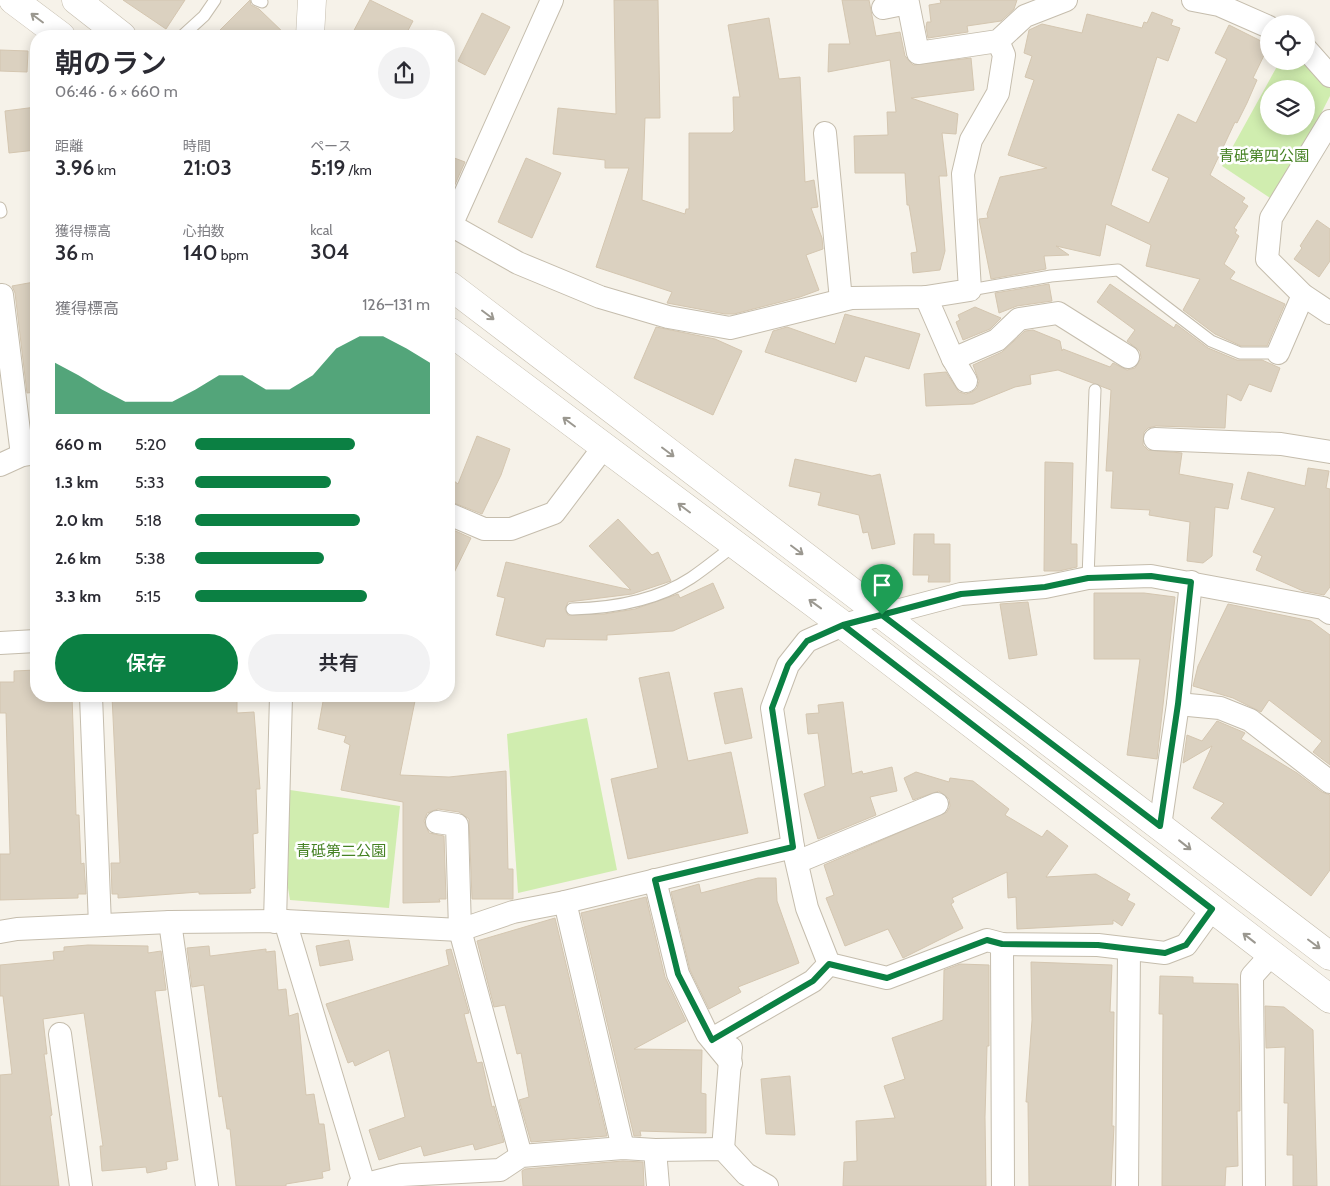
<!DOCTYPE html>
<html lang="ja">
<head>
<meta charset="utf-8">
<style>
	:root { --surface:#fff; --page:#f2f2f3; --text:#2b2b33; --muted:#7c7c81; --accent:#0b8043 }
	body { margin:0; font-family:Cabin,"Noto Sans JP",sans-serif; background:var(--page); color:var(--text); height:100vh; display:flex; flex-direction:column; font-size:19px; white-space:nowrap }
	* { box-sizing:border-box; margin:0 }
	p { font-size:16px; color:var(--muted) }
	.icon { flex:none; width:28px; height:28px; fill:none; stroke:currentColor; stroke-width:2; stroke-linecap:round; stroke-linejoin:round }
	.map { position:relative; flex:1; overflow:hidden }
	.panel { position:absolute; left:30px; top:30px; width:425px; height:672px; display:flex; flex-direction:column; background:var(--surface); border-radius:20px; box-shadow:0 2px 12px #0003 }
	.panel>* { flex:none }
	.fabs { position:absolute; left:1260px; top:15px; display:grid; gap:10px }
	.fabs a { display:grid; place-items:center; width:55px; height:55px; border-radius:50%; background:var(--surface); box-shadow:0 2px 12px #0003; font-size:25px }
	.pin { position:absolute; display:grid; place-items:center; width:42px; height:42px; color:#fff; margin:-51px -21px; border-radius:50% 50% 50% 0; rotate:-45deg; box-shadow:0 0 5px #0007 }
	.pin .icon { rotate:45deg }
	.round { display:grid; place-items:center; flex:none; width:52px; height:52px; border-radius:26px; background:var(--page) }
	.summary { display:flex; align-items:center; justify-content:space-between; height:85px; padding:0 25px }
	h1 { font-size:28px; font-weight:600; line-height:38px }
	.figures { display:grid; grid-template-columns:repeat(3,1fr); gap:8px; height:85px; padding:5px 25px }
	.figures div { display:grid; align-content:center }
	.figures b { font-size:21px; font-weight:600 }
	.figures small { font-size:14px; font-weight:400 }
	.figures p { font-size:14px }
	.chart { height:140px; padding:10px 25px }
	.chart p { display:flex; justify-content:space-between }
	.chart svg { width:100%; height:90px; margin-top:5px; fill:var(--accent); opacity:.7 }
	.action { display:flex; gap:10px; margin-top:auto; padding:10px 25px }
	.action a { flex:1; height:58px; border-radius:30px; background:var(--accent); color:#fff; font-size:20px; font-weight:600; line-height:58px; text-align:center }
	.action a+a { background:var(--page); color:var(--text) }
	ul { padding:0 25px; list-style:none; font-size:16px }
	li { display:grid; grid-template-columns:80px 60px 1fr; align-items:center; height:38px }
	li i { height:12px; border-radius:6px; background:var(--accent) }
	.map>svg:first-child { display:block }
	.green { fill:#d0edaf; fill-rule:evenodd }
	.building { fill:#dbd1c0; stroke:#d4c6b0 }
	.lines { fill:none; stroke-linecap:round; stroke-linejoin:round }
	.service-casing { stroke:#c5bdad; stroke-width:13 }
	.minor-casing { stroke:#c5bdad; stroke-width:24 }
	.tertiary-casing { stroke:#c5bdad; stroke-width:29 }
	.service { stroke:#fff; stroke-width:11 }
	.minor { stroke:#fff; stroke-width:22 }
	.tertiary { stroke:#fff; stroke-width:28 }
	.oneway { stroke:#9b9890 }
	.route-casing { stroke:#fff; stroke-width:10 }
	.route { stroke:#0b8043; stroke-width:6 }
	.labels { text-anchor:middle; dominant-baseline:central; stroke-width:5; stroke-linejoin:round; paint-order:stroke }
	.park-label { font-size:15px; fill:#468224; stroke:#fff }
</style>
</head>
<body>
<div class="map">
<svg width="1330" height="1186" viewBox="0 0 1330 1186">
	<rect width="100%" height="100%" fill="#f6f2e9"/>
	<!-- green -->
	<g class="green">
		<path d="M1280,61H1306L1330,87V96L1276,202L1222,166ZM1269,89H1306V126H1269Z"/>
		<path d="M587,718L617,870L518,893L507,734Z"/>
		<path d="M290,790L400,806L389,908L290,900L286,876Z"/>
	</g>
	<!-- building -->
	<g class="building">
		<path d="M123,0H185L166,29Z"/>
		<path d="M250,0L251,5L259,9L287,36H214Z"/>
		<path d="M370,0L413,21L405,36H351Z"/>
		<path d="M614,0H658L660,118H645L642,200L685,214L686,209H689V133H731L734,130L733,97H740L728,25L769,18L779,79L800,77L805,182L814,180L818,207L811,208L822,238L823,249L806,255L819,290L800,297L734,314H725L667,303L672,292L596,267L629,168H605V160L553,154L558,108L616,114Z"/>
		<path d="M842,0H869L876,36L900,32L905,56L913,65L971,58L974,90L911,98L958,114L956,134L942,133L947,176H939L945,251L940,270L913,273L911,253L917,252L909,205H907L905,173H855L854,136L888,135L887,112H896L890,60L828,72L829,44H850Z"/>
		<path d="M940,0H1017L1014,9L1001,21L967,26L968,32L928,38L926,27L927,22H931L929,5L941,3Z"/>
		<path d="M1152,12L1173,20L1171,25L1180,28L1168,61L1157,57L1111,205L1149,223L1169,178L1152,170L1178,114L1196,123L1227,59L1215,53L1229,25L1269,45L1253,78L1257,80L1247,103L1237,123L1235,122L1210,175L1245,198L1242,202L1248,206L1234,228L1237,230L1235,233L1239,236L1224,264L1235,272L1230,279L1285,304L1267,346H1241L1215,334L1183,310L1200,279L1146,266L1151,245L1106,224L1100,256L1056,246L1069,255L1044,256L1046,269L991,279L979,219L988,218L987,214L1000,177L1047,168L1008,155L1034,80L1025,77L1032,56L1024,53L1029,30L1042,24L1082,33L1087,14L1142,28L1144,22L1147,23Z"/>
		<path d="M482,13L510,27L485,75L458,61Z"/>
		<path d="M0,50L28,51L27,72L0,71Z"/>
		<path d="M36,107V150L9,153L5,111Z"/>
		<path d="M449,156L465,162L449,198Z"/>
		<path d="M526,158L561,173L532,238L498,222Z"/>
		<path d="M1317,220L1330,229V261L1319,277L1294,259L1302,248L1300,246Z"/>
		<path d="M34,282L36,295V392L27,393L15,293L12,286Z"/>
		<path d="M1049,284L1052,301L1017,306L999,313L995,293Z"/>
		<path d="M1110,284L1174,328L1176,324L1208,348L1237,360H1262L1280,368L1271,392L1249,384L1241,401L1227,394L1225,428L1156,426L1148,428L1144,432L1143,445L1148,450L1182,453L1179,474L1233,484L1228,509L1215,507L1212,556L1203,563L1187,561L1190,522L1149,515L1150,510L1111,508L1113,471H1106L1111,390L1058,370L1030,375L1031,384L1015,387L973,404L926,406L924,374L946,372L959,392L966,394L972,392L977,388L979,381L973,365L1002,352L1025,331L1033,330L1060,341L1062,351L1063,349L1110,367L1113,363L1127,370L1135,368L1141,358L1140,351L1127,341L1135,330L1097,302Z"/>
		<path d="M975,307L1001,318L990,329L963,340L956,322L960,320L958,315Z"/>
		<path d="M845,314L920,334L909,369L865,356L856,382L765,352L773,331L787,327L835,344Z"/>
		<path d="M656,327L715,339L742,351L713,415L634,378Z"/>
		<path d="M477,436L510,449L501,475L482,514L449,501V477L458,484Z"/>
		<path d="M795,459L872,476L880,474L895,544L872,549L868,532L863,533L859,515L818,505L821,493L789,486Z"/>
		<path d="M1045,462L1073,463L1071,544H1077V567L1059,571H1044Z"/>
		<path d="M1308,468L1329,471L1326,488L1330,489V587L1324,595L1303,591L1256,570L1262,556L1253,552L1275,508L1241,499L1248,472L1305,486Z"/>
		<path d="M618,519L652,555L658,552L671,581L632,594L568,602L565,609L568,615L604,614L635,609L678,594L680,598L713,583L724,608L673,631L607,635V640L546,639L544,647L496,635L505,598L497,596L506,562L631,590L589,546Z"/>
		<path d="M449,528L471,538L449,583Z"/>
		<path d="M914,534H934V544H950V582H928L929,575H913Z"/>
		<path d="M1094,593H1144L1175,597L1157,759L1127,755L1140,659H1094Z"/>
		<path d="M1028,602L1037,655L1009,659L1000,604Z"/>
		<path d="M1228,604L1311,621L1330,635V765L1313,752L1322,741L1269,700L1261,712L1233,698L1193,686L1198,666Z"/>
		<path d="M36,670V696H72L76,815H79L81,864L84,863L86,894H78V898L0,900V854H10L6,713H0V682H14V671Z"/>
		<path d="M669,672L688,761L731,752L748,833L628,859L611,779L658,768L639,678Z"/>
		<path d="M742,688L752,738L725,744L714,693Z"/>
		<path d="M112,696H237V713L254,712L260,789H256L258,833L253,834L255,888L250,889L251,893L199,894V892L118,898V894H112L111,863H120Z"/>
		<path d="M324,696H416L400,775L449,777L506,771L508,869H513V899H472L469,819L459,812L438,809L427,813L424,821L429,833L444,836L446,899H439L440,902L403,903V802L341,790L350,745L344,742L346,736L318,729Z"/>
		<path d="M843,702L852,774L862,771L863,774L892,767L897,791L870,797L876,815L818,839L804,794L825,786L818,733L808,734L806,714L819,713L818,705Z"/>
		<path d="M1217,721L1243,732L1245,733L1241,739L1297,773L1322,792L1330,795V870L1311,896L1211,818L1224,803L1193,788L1212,746L1183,763L1187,735L1202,741Z"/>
		<path d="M916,772L949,782L950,778L973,781L1009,809L1005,815L1042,837L1047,830L1068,846L1046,877L1096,874L1130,894L1127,900L1135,904L1122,926L1113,920V924L1017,929L1016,897L1008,898L1007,872L952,898L954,902L951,904L963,928L903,958L888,929L845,946L826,898L834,895L824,865L947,812L950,806L949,799L939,791L913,800L904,778Z"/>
		<path d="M758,878H776L777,901L799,963L738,987L741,992L709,1009L690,970L671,892L699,884L701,893Z"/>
		<path d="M646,897L665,977L686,1021L634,1049L702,1050L701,1093L706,1094V1133L640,1131L641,1136H634L581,913Z"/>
		<path d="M555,918L607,1136L531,1142L519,1100L529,1097L521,1053L517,1054L505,1005L494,1007L477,941Z"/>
		<path d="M349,940L353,960L320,966L316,946Z"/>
		<path d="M88,945L148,946V953L161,951L166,990L155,991L178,1160L166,1162L167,1169L147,1173L146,1167L102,1171L100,1146H103L84,1013L43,1019L47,1054H44L52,1115L50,1116L59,1186H0V1075L12,1074L3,996H0V965L54,960L53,952L64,951V947Z"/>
		<path d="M209,946L210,956L266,949V952L275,951L278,990L286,989L289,1016L298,1013L306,1095L314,1094L319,1124H324L330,1170L322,1172L323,1178L286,1184V1186H236L230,1129H227L222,1096L219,1097L204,985L192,987L187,948Z"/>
		<path d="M451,949L469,1013L464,1014L477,1063L482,1062L492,1107L494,1106L504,1142L475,1150L473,1144L424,1156L421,1146L379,1160L369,1130L405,1117L389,1050L355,1066L353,1061L348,1063L326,1004L449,965L446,950Z"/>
		<path d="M1031,962L1112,965L1110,1012H1114L1112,1126H1114L1111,1186H1029L1028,1102H1026L1032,1020Z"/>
		<path d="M960,964L989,965V1046H987L985,1117L986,1186H843L844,1162L857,1161L856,1121L895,1118L884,1086L905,1079L892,1038L943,1020L944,970Z"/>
		<path d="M1160,976L1193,977V983L1238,984L1240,1070V1111H1237L1238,1166L1226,1167L1225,1186H1162L1163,1014H1159Z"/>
		<path d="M1265,1006L1284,1007L1313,1030L1317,1186H1293V1155H1287L1288,1103H1284L1285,1047L1266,1048Z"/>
		<path d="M790,1076L795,1135L766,1134L761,1079Z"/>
		<path d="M623,1161L643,1162L644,1186H523L522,1171L525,1169Z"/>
	</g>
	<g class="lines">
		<!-- service casing -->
		<g class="service-casing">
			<g id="service">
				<path d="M257,0L262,2"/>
				<path d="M182,36L204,16L215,0"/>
				<path d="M0,208L1,212"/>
				<path d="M970,290L1051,276L1118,270L1211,341L1240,353H1278"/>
				<path d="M1088,578L1095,390"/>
				<path d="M572,609C613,608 656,601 691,578C706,568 720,556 735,545"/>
			</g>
		</g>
		<!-- minor casing -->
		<g class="minor-casing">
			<g id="minor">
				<path d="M1193,0L1219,5L1269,27"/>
				<path d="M883,8L908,3L918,53L998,41L1025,16L1066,0"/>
				<path d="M1306,49L1330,76"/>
				<path d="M1330,121L1271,218L1267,259L1303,295L1330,313"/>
				<path d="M825,133L841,300"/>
				<path d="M449,224L518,263L600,297L668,317L730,328L851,298L926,297L970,290L963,174L971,140L998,93L1004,55L998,41"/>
				<path d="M449,230L552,0"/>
				<path d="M2,295L22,455"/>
				<path d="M926,297L953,359L966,381"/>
				<path d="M1278,353L1303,295"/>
				<path d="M953,359L997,340L1019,319L1058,313L1128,357"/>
				<path d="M1155,439L1281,444L1330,452"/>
				<path d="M0,465L22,455L36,453"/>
				<path d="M449,514L484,529H511L554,513L603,448"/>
				<path d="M0,643L36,641"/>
				<path d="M91,696L100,925"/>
				<path d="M1178,704L1220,708L1250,720L1330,782"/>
				<path d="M437,822L457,825L460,930L521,1156"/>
				<path d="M1160,826L1178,704L1191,582"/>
				<path d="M797,862L937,804"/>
				<path d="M655,880L678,974L707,1034L731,1063"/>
				<path d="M565,902L623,1148"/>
				<path d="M1212,909L1186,945L1165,953L1098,945L1002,944L987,940L887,978L829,964L807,908L793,847L772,708L788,665L807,641L843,625L961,594L1045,587L1088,578L1151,576L1323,608L1330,613"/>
				<path d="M285,921L364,1184"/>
				<path d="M170,922L207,1186"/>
				<path d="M275,922L281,696"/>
				<path d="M0,932L17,929L170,922L285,921L460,930L513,912L565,902L793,847"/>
				<path d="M1002,944L1003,1186"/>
				<path d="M60,1034L81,1186"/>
				<path d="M712,1039L813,981L829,964"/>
				<path d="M723,1149L731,1048"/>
				<path d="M655,1150L658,1186"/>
				<path d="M359,1186L402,1175L500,1170L521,1156L623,1148L655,1150L723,1149L746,1174L767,1186"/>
				<path d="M1127,1186L1129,950"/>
				<path d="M1254,1186L1252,976L1271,955"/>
			</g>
		</g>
		<!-- tertiary casing -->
		<g class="tertiary-casing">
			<g id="tertiary">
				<path d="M13,0L61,36"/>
				<path d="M76,0L122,36"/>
				<path d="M310,36L312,0"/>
				<path d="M449,285L1330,956"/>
				<path d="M449,331L843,625L1330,999"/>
			</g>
		</g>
		<!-- service -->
		<use href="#service" class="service"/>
		<!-- minor -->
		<use href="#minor" class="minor"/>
		<!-- tertiary -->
		<use href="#tertiary" class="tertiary"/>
	</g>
	<!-- one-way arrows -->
	<defs><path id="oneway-shaft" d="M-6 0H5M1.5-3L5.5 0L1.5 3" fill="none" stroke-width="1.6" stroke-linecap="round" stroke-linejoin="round" transform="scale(1.25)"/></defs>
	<g class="oneway">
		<use href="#oneway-shaft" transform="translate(37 18) rotate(-143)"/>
		<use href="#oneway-shaft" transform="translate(488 315) rotate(37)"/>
		<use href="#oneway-shaft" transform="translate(569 422) rotate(-143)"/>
		<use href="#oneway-shaft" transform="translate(668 452) rotate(37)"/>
		<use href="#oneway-shaft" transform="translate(684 508) rotate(-143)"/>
		<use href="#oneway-shaft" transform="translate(797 550) rotate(37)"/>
		<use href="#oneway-shaft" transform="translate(815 604) rotate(-144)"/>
		<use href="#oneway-shaft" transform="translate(1185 845) rotate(38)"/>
		<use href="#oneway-shaft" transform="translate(1249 938) rotate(-142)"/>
		<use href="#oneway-shaft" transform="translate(1314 944) rotate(37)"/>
	</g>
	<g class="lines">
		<!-- route casing -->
		<g class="route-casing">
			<path id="route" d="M882,615L843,625L807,641L788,665L772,708L793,847L655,880L678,974L712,1040L813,981L829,964L887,978L987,940L1002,944L1098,945L1165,953L1186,945L1212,909L843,625L961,594L1045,587L1088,578L1151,576L1191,582L1178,704L1160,826L882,615"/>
		</g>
		<!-- route -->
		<use href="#route" class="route"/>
	</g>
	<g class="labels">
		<!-- park labels -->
		<g class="park-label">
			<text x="1264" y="156">青砥第四公園</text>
			<text x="341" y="851">青砥第二公園</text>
		</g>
	</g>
</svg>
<div class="fabs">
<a><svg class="icon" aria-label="locate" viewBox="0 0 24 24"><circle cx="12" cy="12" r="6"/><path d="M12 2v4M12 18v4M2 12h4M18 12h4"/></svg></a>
<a><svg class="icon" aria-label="layers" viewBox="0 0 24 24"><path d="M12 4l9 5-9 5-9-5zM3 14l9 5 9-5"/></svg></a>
</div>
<div class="pin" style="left:882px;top:615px;background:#1e9e55"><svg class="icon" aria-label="arrive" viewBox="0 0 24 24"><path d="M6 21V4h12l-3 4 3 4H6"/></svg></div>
<section class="panel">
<div class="summary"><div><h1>朝のラン</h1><p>06:46 · 6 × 660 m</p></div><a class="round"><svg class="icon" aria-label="share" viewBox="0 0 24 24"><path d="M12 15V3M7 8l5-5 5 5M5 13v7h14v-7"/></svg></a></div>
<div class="figures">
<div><p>距離</p><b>3.96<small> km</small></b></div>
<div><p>時間</p><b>21:03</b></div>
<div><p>ペース</p><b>5:19<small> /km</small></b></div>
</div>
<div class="figures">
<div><p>獲得標高</p><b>36<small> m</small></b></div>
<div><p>心拍数</p><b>140<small> bpm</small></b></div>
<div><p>kcal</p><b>304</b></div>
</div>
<div class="chart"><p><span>獲得標高</span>126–131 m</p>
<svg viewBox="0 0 160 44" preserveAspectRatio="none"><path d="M0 44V19L10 25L20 32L30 38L40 38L50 38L60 32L70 25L80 25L90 32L100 32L110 25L120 12L130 6L140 6L150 12L160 19V44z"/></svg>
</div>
<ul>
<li><b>660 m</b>5:20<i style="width:68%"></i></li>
<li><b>1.3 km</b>5:33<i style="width:58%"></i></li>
<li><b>2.0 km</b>5:18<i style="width:70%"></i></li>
<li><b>2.6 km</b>5:38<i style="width:55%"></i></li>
<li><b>3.3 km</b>5:15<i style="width:73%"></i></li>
</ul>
<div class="action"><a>保存</a><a>共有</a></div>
</section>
</div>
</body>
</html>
